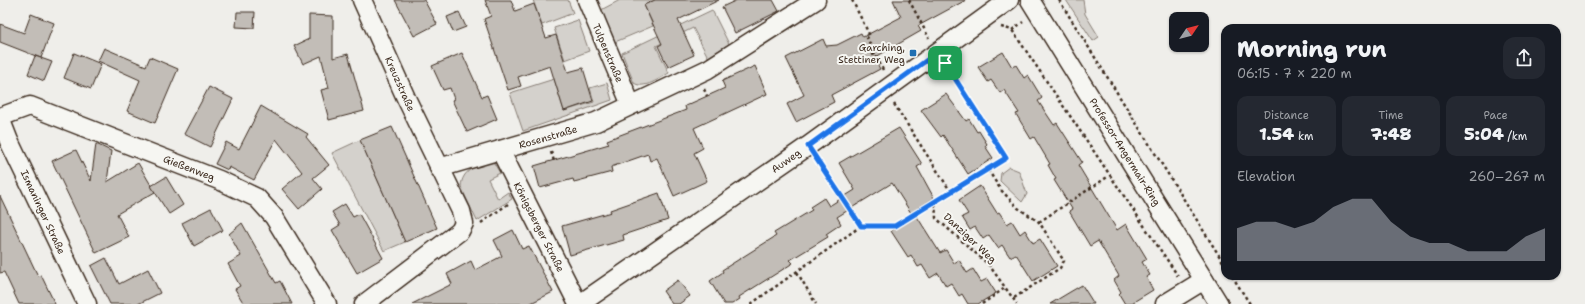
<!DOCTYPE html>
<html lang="en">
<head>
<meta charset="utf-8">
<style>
	:root { --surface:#171b24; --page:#242831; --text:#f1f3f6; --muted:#9ea1a6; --accent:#8c9099 }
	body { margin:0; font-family:"Shantell Sans",sans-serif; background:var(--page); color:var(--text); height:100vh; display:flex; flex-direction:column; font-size:15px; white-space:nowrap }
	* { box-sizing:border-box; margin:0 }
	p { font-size:13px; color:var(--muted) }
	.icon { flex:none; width:22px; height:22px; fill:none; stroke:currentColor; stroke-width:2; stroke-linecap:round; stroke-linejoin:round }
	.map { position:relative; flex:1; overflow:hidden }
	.side { position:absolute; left:1221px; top:24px; width:340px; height:256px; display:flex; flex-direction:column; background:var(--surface); border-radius:12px; box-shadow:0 1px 3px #0004 }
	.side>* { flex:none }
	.needle { width:26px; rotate:55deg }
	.controls { position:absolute; left:1169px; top:12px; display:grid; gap:8px }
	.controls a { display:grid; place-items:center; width:40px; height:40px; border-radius:8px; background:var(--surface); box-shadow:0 1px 3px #0004; font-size:20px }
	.pin { position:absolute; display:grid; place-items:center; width:34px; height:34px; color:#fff; margin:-17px; border-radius:8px; box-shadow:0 2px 6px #0006 }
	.round { display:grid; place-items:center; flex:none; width:42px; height:42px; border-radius:12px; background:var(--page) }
	.overview { display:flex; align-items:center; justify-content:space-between; height:68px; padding:0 16px }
	h1 { font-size:22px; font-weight:800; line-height:30px }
	.stats { display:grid; grid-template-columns:repeat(3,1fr); gap:6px; height:68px; padding:4px 16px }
	.stats div { display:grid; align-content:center; border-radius:10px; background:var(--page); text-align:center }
	.stats b { font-size:17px; font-weight:800 }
	.stats small { font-size:11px; font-weight:400 }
	.stats p { font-size:11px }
	.chart { height:112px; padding:8px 16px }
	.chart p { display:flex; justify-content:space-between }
	.chart svg { width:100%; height:72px; margin-top:4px; fill:var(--accent); opacity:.7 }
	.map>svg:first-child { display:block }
	.green { fill:#d4d1cc; stroke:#887e75 }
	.building { fill:#c2bdb7; stroke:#3b2a1e }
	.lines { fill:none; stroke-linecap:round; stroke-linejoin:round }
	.minor-casing { stroke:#3b2a1e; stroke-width:21 }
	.path { stroke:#3b2a1e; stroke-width:2.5; stroke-dasharray:3 3; stroke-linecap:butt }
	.minor { stroke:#f6f6f2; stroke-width:18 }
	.route-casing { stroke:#fff; stroke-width:8 }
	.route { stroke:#1a73e8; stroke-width:5 }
	.poi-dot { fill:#1f6fb2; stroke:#f6f6f2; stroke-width:1.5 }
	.labels { text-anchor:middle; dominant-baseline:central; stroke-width:4; stroke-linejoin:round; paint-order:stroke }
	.poi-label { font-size:10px; fill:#3b2a1e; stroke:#f6f6f2; text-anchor:end }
	.street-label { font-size:10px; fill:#3b2a1e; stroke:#f6f6f2 }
</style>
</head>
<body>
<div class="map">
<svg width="1585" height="304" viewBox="0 0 1585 304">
	<rect width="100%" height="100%" fill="#efeeea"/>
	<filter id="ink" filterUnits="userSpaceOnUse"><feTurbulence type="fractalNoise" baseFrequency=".025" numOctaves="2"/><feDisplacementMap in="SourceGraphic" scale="8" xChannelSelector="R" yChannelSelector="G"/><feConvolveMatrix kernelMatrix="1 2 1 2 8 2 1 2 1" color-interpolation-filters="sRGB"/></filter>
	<g filter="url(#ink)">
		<!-- green -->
		<g class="green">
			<path d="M533,0H568L573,13L542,25Z"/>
			<path d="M620,0H655L644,5L653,26L615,42L601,10Z"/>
			<path d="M1066,0H1083L1085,14L1099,37L1093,41Z"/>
			<path d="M712,10L729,44L708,57L693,28L656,46L669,73C660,78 644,90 634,83L622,53Z"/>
			<path d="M578,20L589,51L565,60L554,28Z"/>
			<path d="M554,79L564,111L594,102L590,88L607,83L612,100L523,131L510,93Z"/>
			<path d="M360,140L405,242L384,251L332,153Z"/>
			<path d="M492,160L500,173L488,179L498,199L508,192L512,199L477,221L461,187C462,169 477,166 492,160Z"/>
			<path d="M1009,167L1019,171L1027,194L1022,202L1000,181L1001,173Z"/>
		</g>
		<!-- building -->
		<g class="building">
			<path d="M395,0H424L437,24L414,36Z"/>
			<path d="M485,0H511L515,11L534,4L546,38L556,35L568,72L583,68L593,101L564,111L550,66L518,77L521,86L508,90L484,19L491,16Z"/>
			<path d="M655,0H719L678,20L694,55L668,67L658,46L662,44L644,5Z"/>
			<path d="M737,0H773L779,11L735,33L722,7Z"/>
			<path d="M893,0H966L918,26L921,31L874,58L880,69L831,95L834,102L796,122L787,104L804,95L786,58L823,39L826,46L837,45L861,33L863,37L901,17Z"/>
			<path d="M237,12H255L254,28L236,27Z"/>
			<path d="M459,12L466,27L453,32L447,17Z"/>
			<path d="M31,14L54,23L41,58L0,42V24L24,33Z"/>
			<path d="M309,15L333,16V58L348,54L364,111L329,120L321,90L329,88L321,56L303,64L294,46L309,39Z"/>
			<path d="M104,48L146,66L150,57L178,69L155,123L127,111L140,80L98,61Z"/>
			<path d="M1003,52L1012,67L1016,65L1024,78L1028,75L1042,98L1038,101L1054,125L1057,123L1082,162L1078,165L1117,230L1126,224L1147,259L1142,262L1150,275L1146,277L1153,290L1130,304H1125L1119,294L1121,292L1114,280L1119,276L1098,241L1090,246L1069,211L1072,209L1054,180L1056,179L1048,165L1050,164L1034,137L1031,139L1016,114L1019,113L1004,90L1000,93L991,80L988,82L978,67Z"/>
			<path d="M74,53L101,64L91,89L64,78Z"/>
			<path d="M462,53L482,97L487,95L497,119L467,132L452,100L454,99L450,88L443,90L432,66Z"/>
			<path d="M35,56L52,62L44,81L28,74Z"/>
			<path d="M755,66L767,94L694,128L703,148L694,153L707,181L674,196L657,158L650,161L648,154L611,167L612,172L574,182L573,179L540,188L534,166L609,144L607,140L686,110L685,106L725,88L722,81Z"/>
			<path d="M209,87L233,99L210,147L184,134Z"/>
			<path d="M946,94L966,121L969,119L977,132L979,131L987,144L985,146L993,158L968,174L943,135L941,137L921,110Z"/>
			<path d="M261,106L308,134L306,137L329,165L313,178L322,189L299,209L282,189L302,172L276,139L254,180L229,167L228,170L215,164L226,142L239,149Z"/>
			<path d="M392,127L437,228L405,242L360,140Z"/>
			<path d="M899,128L922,164L917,167L934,198L911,213L892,183L837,217L841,224L826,234L828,237L790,260L793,263L739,297L740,299L732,304H724L710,281L723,272L722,270L776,236L774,233L812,210L810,207L824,198L829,206L855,190L839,163Z"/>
			<path d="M96,144L111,151L107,182L138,163L155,192L117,214L129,237L96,253L52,161L76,150L91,181Z"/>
			<path d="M166,177L183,205L169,214L151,186Z"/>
			<path d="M980,186L997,213L999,212L1007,224L1012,221L1020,234L1025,230L1033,243L1040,239L1057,266L1033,281L1016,254L1010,257L1002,245L998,248L989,235L983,239L975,227L970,230L962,217L968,214L959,200Z"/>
			<path d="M659,193L668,220L623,235L624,240L570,255L562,226L611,212L610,210Z"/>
			<path d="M0,196L38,276L41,275L55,304H19L4,272L0,273Z"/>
			<path d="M345,204L353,217L359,214L383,258L357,273L332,230L340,225L332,212Z"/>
			<path d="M211,208L223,230L194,246L182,223Z"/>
			<path d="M916,215L940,253L946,250L954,263L959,260L967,273L973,269L981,282L987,279L996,293L978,304H968L962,294L959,296L951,283L946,286L938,273L930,278L922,265L918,267L911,255L908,257L891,231Z"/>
			<path d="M242,223L276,283L280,281L292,304H244L235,289L240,286L228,264L241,256L229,234Z"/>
			<path d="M513,230L522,249L529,246L553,292L529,304H412L452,284L447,274L471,261L475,270L502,256L494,240Z"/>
			<path d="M106,258L119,284L148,269L160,293L138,304H110L91,266Z"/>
			<path d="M678,280L690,296L679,304H672L663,291Z"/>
			<path d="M1082,285L1094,304H1050L1070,292Z"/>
		</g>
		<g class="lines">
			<!-- minor casing -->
			<g class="minor-casing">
				<g id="minor">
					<path d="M362,0L406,98L461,211L464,223L460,231L364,304"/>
					<path d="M587,0L631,105"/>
					<path d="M1030,0L1219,304"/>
					<path d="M0,117L30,106L219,180L257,198L274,217L327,304"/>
					<path d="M0,118L9,141L87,304"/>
					<path d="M500,150L578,304"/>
					<path d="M439,168L596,122L708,69L816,0"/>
					<path d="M580,304L808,146L1009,0"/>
					<path d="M1165,304L1204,280"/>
				</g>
			</g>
			<!-- path -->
			<g class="path">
				<path d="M852,0L870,36L867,38L875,54"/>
				<path d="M909,0L929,38"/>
				<path d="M1059,0L1225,265"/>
				<path d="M1001,27L1012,30L1178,276"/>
				<path d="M1012,30L1023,22"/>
				<path d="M872,55L875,54L883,70"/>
				<path d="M947,66L1006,158L954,192H951"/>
				<path d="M704,89L707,96"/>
				<path d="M894,104L951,192L935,201L936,218L989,265L1017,304"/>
				<path d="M551,152L554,161"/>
				<path d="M818,161L861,226H895L935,202"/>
				<path d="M988,170L1001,190L1018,208L1039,222L1064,261L1060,268L1014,298"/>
				<path d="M1039,222L1109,176"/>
				<path d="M481,223L508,204"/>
				<path d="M797,272L816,304"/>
				<path d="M1232,276L1250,304"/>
				<path d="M751,304L861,226"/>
				<path d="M982,304L1005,288"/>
			</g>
			<!-- minor -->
			<use href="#minor" class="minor"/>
		</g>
	</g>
	<g class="lines" filter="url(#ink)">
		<!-- route casing -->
		<g class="route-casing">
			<path id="route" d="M938,52L1006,158L895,226H861L808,146Z"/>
		</g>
		<!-- route -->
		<use href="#route" class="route"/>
	</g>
	<!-- markers -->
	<rect class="poi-dot" x="909" y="49" width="8" height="8" rx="2"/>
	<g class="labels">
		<!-- poi labels -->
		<g class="poi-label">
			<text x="905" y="47">Garching,<tspan x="905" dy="12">Stettiner Weg</tspan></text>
		</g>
		<!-- street labels -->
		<g class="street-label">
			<text transform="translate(608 53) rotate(67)">Tulpenstraße</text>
			<text transform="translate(400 84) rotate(66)">Kreuzstraße</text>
			<text transform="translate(548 137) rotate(-16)">Rosenstraße</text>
			<text transform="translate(1125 152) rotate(58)">Professor-Angermair-Ring</text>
			<text transform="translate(786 161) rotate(-35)">Auweg</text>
			<text transform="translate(189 168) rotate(21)">Gießenweg</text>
			<text transform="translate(43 212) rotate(65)">Ismaninger Straße</text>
			<text transform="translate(539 227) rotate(63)">Königsberger Straße</text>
			<text transform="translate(970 238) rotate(43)">Danziger Weg</text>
		</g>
	</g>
</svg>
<div class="controls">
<a><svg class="needle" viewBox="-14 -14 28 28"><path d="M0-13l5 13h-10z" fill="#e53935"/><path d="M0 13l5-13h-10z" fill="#9ea1a6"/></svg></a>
</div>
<div class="pin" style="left:945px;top:63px;background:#1e9e55"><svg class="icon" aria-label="arrive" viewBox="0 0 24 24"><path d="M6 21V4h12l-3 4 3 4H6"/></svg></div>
<section class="side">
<div class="overview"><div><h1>Morning run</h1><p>06:15 · 7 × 220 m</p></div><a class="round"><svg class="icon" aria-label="share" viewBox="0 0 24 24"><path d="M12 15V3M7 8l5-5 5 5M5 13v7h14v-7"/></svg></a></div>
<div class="stats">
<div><p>Distance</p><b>1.54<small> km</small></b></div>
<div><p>Time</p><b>7:48</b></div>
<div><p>Pace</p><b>5:04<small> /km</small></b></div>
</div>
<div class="chart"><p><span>Elevation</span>260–267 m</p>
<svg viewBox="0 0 160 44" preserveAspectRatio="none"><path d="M0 44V24L10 20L20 20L30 24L40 20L50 11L60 6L70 6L80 20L90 29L100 33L110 33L120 38L130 38L140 38L150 29L160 24V44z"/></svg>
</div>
</section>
</div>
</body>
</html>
